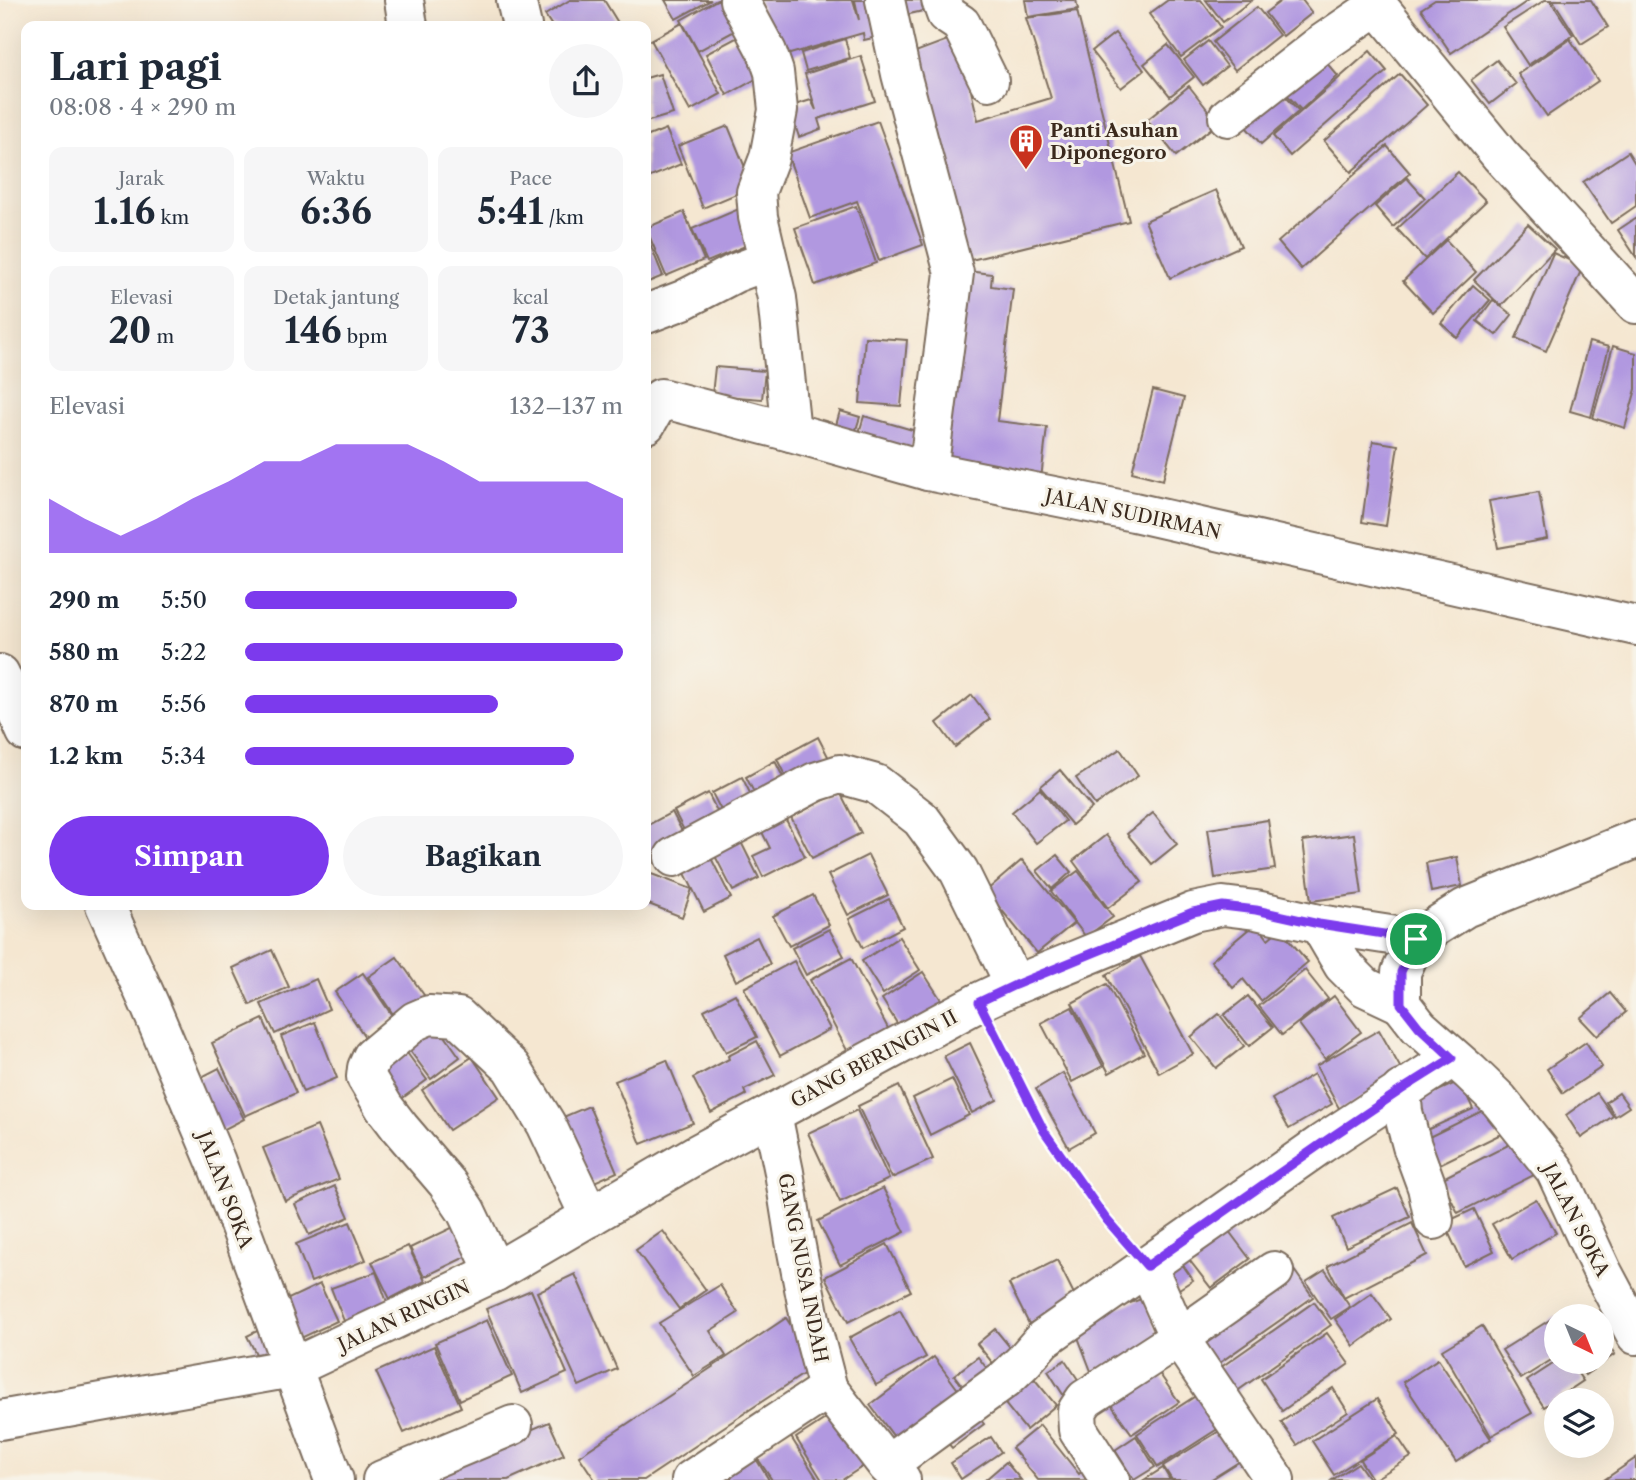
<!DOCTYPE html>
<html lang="id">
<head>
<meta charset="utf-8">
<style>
	:root { --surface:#fff; --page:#f6f6f7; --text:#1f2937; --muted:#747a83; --accent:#7c3aed }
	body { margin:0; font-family:"Libre Caslon Text",serif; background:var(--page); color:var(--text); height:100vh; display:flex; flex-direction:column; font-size:26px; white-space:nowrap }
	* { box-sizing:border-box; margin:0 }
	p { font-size:23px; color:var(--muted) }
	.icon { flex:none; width:38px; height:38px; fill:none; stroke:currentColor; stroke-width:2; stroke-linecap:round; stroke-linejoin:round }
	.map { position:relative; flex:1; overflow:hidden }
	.details { position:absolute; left:21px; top:21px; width:630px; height:889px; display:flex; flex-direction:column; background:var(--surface); border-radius:14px; box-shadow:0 7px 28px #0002 }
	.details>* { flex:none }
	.needle { width:46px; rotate:137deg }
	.tools { position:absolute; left:1544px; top:1304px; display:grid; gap:14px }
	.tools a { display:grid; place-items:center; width:70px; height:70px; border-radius:50%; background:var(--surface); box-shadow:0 7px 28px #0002; font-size:35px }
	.pin { position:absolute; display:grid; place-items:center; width:60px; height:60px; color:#fff; margin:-30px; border:4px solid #fff; border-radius:50%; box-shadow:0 2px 7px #0007 }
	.round { display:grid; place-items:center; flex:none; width:74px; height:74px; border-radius:37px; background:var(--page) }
	.headline { display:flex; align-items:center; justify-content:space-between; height:119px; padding:0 28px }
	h1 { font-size:38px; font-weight:700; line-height:52px }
	.stats { display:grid; grid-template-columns:repeat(3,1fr); gap:10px; height:119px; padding:7px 28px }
	.stats div { display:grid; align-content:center; border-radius:14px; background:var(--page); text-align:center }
	.stats b { font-size:35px; font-weight:700 }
	.stats small { font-size:19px; font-weight:400 }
	.stats p { font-size:19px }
	.chart { height:196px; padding:14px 28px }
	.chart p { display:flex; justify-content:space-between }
	.chart svg { width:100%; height:126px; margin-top:7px; fill:var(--accent); opacity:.7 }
	.primary-button { display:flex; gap:14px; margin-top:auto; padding:14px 28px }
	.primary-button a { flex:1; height:80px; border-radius:42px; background:var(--accent); color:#fff; font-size:28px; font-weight:700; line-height:80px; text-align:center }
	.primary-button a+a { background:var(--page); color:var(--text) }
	ul { padding:0 28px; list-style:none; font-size:23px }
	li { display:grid; grid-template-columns:112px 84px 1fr; align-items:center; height:52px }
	li i { height:18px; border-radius:9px; background:var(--accent) }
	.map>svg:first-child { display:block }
	.building { fill:#b198e0 }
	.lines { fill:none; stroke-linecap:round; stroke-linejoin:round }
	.minor-casing { stroke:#7c6c5d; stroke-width:42 }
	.path { stroke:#7c6c5d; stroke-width:4.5; stroke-dasharray:5 5; stroke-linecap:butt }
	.minor { stroke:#fff; stroke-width:38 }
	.route-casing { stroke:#fff; stroke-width:14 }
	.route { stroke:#7c3aed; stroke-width:9 }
	.labels { text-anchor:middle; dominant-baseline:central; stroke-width:6; stroke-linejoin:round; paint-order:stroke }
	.poi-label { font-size:19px; font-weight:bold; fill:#3b2a1e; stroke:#f7f3e8; text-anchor:start }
	.street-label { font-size:19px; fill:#3b2a1e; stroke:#f7f3e8 }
</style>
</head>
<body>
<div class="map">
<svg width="1636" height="1480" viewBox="0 0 1636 1480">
	<rect width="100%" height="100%" fill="#f7f3e8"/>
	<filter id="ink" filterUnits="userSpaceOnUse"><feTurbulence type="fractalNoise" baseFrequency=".0143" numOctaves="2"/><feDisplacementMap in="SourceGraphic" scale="14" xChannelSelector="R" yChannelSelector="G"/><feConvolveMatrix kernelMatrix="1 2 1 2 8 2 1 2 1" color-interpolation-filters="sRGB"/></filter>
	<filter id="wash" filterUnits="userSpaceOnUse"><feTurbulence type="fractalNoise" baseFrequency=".00686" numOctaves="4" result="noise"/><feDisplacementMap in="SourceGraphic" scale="28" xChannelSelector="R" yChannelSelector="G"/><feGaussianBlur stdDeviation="1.57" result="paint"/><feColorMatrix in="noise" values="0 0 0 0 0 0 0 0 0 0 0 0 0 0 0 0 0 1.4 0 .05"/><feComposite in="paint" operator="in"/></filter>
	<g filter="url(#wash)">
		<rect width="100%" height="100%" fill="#f5e7d1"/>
		<g id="blocks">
			<!-- building -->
			<g class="building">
				<path d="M570,0H604L620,26H552L545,15Z"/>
				<path d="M665,0H711L676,19Z"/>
				<path d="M717,0H727L742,27L698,51L681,20Z"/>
				<path d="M759,0H853L859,20L855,0H877L886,35L864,40L863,33L776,58Z"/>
				<path d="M902,0H939L941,7L905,15Z"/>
				<path d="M1025,0H1076L1078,9L1028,17Z"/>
				<path d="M1168,0H1201L1221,27L1181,57L1149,14Z"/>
				<path d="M1206,0H1252L1223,22Z"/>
				<path d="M1282,0H1302L1312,13L1283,36L1265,13Z"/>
				<path d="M1435,0H1529L1451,53L1421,9Z"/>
				<path d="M1545,0H1550L1573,35L1528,65L1503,27Z"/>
				<path d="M1553,0H1591L1608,27L1581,44Z"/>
				<path d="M1257,7L1279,35L1235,70L1213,42Z"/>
				<path d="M1077,11L1129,221L963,262L902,57L958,36L978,120L1051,98L1026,18Z"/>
				<path d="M682,23L721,94L690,111L651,40Z"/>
				<path d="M751,30L772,70L727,95L706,54Z"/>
				<path d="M1115,33L1144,70L1121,88L1092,51Z"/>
				<path d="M845,39L850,58L806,71L801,53Z"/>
				<path d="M1570,39L1598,81L1547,116L1518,74Z"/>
				<path d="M1208,41L1227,66L1203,85L1184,60Z"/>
				<path d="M1168,45L1194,77L1170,96L1144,64Z"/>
				<path d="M1370,51L1387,71L1290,156L1273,136Z"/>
				<path d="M1317,52L1338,76L1301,110L1279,86Z"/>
				<path d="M861,56L875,101L818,119L821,129L799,137L789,107L811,100L816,110L805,74Z"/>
				<path d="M1497,60L1516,84L1490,104L1471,80Z"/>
				<path d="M660,74L673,114L646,122V78Z"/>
				<path d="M1400,74L1427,105L1351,172L1324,141Z"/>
				<path d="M1189,86L1218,123L1176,156L1147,120Z"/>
				<path d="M1276,86L1299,111L1261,144L1239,119Z"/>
				<path d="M878,121L923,245L879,261L857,201L810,218L787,153Z"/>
				<path d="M728,126L753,187L703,208L678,146Z"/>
				<path d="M666,129L681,164L646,179V137Z"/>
				<path d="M1387,146L1410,173L1301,269L1278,242Z"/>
				<path d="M1628,152L1636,165V206L1611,223L1583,182Z"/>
				<path d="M1458,172L1486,201L1425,259L1397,229Z"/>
				<path d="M1407,178L1425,198L1393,227L1375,206Z"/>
				<path d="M1216,190L1241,246L1170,278L1145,221Z"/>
				<path d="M748,205L762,239L707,262L692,229Z"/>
				<path d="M856,206L876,263L815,285L795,228Z"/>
				<path d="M684,212L704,260L666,276L646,228Z"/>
				<path d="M1636,218V257L1618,230Z"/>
				<path d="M1528,224L1555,249L1501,306L1474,280Z"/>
				<path d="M648,239L663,276L646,283V240Z"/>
				<path d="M1446,240L1476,272L1433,313L1403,281Z"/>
				<path d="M1553,253L1583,266L1546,351L1516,338Z"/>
				<path d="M960,270L992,274L991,286L1013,289L997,421L1047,427L1041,479L936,467Z"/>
				<path d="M1473,285L1490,300L1457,338L1441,323Z"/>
				<path d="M1493,300L1512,315L1496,335L1477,321Z"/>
				<path d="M865,337L907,340L901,406L860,403Z"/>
				<path d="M1589,342L1609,347L1591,417L1570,411Z"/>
				<path d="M1613,346L1636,353V389L1625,428L1593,418Z"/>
				<path d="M715,367L765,371L762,399L712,395Z"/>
				<path d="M1153,390L1184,398L1163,480L1132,472Z"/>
				<path d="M840,411L860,417L852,442L833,436Z"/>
				<path d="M864,416L916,431L908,458L856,443Z"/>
				<path d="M1373,441L1398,445L1386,526L1362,522Z"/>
				<path d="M1539,492L1547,539L1498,548L1489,501Z"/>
				<path d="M972,695L990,719L955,747L937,723Z"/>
				<path d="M818,737L832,764L790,786L777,759Z"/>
				<path d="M1120,749L1138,776L1095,805L1076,778Z"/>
				<path d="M775,761L788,787L759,802L746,777Z"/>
				<path d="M1060,770L1092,808L1072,825L1040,787Z"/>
				<path d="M742,777L755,803L725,818L712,793Z"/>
				<path d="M1040,789L1065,821L1036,843L1012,812Z"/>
				<path d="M840,792L861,833L812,858L791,817Z"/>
				<path d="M708,793L721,819L687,836L674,811Z"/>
				<path d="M672,812L685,837L646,857V826Z"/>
				<path d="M1153,813L1177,844L1152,864L1127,834Z"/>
				<path d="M783,814L805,856L763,877L753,856L770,848L759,826Z"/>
				<path d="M1268,820L1275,869L1215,878L1208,829Z"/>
				<path d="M1354,834L1362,894L1311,901L1303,841Z"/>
				<path d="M1106,835L1142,882L1108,908L1073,861Z"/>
				<path d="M740,840L759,878L733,891L714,854Z"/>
				<path d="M708,852L731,898L704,912L681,865Z"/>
				<path d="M868,855L888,895L848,915L828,875Z"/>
				<path d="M1057,855L1071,872L1052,889L1037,871Z"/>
				<path d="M1457,857L1462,886L1431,892L1426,863Z"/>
				<path d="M1022,860L1074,923L1037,953L986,891Z"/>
				<path d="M1078,871L1113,917L1086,937L1051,891Z"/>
				<path d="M646,872L692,889L682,917L646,903Z"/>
				<path d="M813,895L829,925L789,946L773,916Z"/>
				<path d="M889,899L903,927L863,948L849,919Z"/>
				<path d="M1256,923L1268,939L1280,929L1308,962L1261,1001L1243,979L1233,988L1211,961Z"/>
				<path d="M829,929L844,956L806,975L792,948Z"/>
				<path d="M757,937L770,964L736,981L723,954Z"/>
				<path d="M899,937L920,970L883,994L862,961Z"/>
				<path d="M272,950L289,987L250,1005L233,968Z"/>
				<path d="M1140,956L1193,1054L1159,1073L1106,975Z"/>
				<path d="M397,957L431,1005L401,1026L368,977Z"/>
				<path d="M851,958L891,1034L850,1056L810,980Z"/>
				<path d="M794,961L830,1029L780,1056L744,988Z"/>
				<path d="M1305,970L1328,999L1282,1035L1259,1006Z"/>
				<path d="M923,972L945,1006L903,1033L882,999Z"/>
				<path d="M363,973L393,1017L365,1037L335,992Z"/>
				<path d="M316,979L329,1009L275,1034L261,1004Z"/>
				<path d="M1107,984L1144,1053L1109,1073L1072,1003Z"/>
				<path d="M1610,993L1626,1012L1597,1036L1580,1018Z"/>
				<path d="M735,994L757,1037L726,1052L704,1010Z"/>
				<path d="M1248,996L1273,1027L1249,1046L1224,1015Z"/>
				<path d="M1334,996L1361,1032L1325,1059L1299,1024Z"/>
				<path d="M1072,1007L1103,1066L1072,1082L1041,1023Z"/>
				<path d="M1219,1014L1244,1046L1216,1068L1191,1037Z"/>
				<path d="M263,1019L296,1093L245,1116L212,1043Z"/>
				<path d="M315,1022L337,1078L303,1092L281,1036Z"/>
				<path d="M435,1022L460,1057L431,1079L405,1044Z"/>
				<path d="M1379,1030L1404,1074L1340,1110L1316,1066Z"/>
				<path d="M757,1041L775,1075L744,1090L746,1095L711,1113L693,1078L729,1059L728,1056Z"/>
				<path d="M1586,1042L1602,1067L1563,1093L1547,1069Z"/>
				<path d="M970,1043L997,1100L972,1113L944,1056Z"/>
				<path d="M402,1046L427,1080L393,1105L369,1071Z"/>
				<path d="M472,1057L499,1097L449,1130L422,1090Z"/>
				<path d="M667,1060L693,1123L641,1144L615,1081Z"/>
				<path d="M219,1068L244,1119L217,1133L192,1082Z"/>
				<path d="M1063,1073L1095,1133L1069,1148L1036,1089Z"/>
				<path d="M1314,1074L1332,1104L1289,1129L1272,1099Z"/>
				<path d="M952,1079L969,1115L930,1135L913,1098Z"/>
				<path d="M1460,1081L1473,1109L1416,1135L1403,1107Z"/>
				<path d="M899,1086L933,1159L892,1178L858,1106Z"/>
				<path d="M1597,1093L1613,1116L1581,1138L1566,1115Z"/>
				<path d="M1619,1093L1629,1107L1615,1116L1606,1102Z"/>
				<path d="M1494,1105L1507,1131L1440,1164L1427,1138Z"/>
				<path d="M589,1106L617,1172L583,1187L554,1121Z"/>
				<path d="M857,1110L889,1179L840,1202L808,1133Z"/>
				<path d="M317,1126L339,1179L285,1201L263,1148Z"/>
				<path d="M1522,1138L1540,1172L1458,1213L1441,1179Z"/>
				<path d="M335,1186L349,1217L309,1235L295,1204Z"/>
				<path d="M883,1188L905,1232L840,1265L818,1221Z"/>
				<path d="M1397,1188L1410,1217L1346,1247L1333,1218Z"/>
				<path d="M1536,1199L1556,1233L1512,1259L1492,1224Z"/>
				<path d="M1474,1209L1494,1251L1464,1266L1444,1223Z"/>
				<path d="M1219,1218L1250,1259L1211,1288L1180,1248Z"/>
				<path d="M466,1221L480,1250L424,1277L410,1248Z"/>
				<path d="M350,1222L366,1260L311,1282L296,1244Z"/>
				<path d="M1412,1223L1427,1255L1344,1298L1328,1266Z"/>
				<path d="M663,1231L706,1290L679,1309L636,1250Z"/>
				<path d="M887,1244L911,1291L848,1322L825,1277Z"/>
				<path d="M408,1246L425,1281L390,1299L372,1262Z"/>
				<path d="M1178,1258L1193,1280L1176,1291L1161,1269Z"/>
				<path d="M1057,1260L1077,1300L1029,1324L1009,1284Z"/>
				<path d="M1294,1270L1313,1297L1215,1366L1195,1339Z"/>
				<path d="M1325,1270L1350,1307L1331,1319L1306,1282Z"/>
				<path d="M376,1272L388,1305L344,1321L331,1288Z"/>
				<path d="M575,1274L617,1369L579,1386L537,1292Z"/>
				<path d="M320,1284L337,1321L299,1339L282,1302Z"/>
				<path d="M720,1285L738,1313L710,1331L726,1356L694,1376L659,1323Z"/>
				<path d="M531,1290L567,1373L522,1393L486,1309Z"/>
				<path d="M1372,1293L1391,1319L1354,1346L1335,1319Z"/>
				<path d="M1144,1298L1162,1349L1091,1371L1076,1332L1092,1317Z"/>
				<path d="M1314,1302L1331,1325L1233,1394L1217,1370Z"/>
				<path d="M900,1310L926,1357L876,1385L849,1338Z"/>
				<path d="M1556,1316V1357L1521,1379L1502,1350Z"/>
				<path d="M786,1318L817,1365L644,1480H595L579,1456Z"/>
				<path d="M487,1320L512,1376L460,1400L435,1343Z"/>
				<path d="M267,1326L280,1352L260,1362L247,1336Z"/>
				<path d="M1482,1326L1532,1413L1491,1436L1442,1350Z"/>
				<path d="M995,1329L1018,1357L1000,1372L977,1344Z"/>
				<path d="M1327,1333L1349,1364L1282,1411L1261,1379Z"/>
				<path d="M1601,1335L1615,1354L1585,1375L1577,1362H1601Z"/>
				<path d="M434,1346L461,1407L404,1433L376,1372Z"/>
				<path d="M934,1357L965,1399L901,1446L870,1405Z"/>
				<path d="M978,1357L995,1379L971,1397L954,1375Z"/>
				<path d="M1438,1359L1491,1439L1456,1462L1403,1382Z"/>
				<path d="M1065,1360L1081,1384L1064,1396L1048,1371Z"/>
				<path d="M1556,1362H1570L1583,1381L1544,1407L1527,1381Z"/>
				<path d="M1157,1370L1179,1402L1132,1434L1110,1403Z"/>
				<path d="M1031,1375L1056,1405L1026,1430L1001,1399Z"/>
				<path d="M1208,1388L1230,1421L1158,1467L1137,1434Z"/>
				<path d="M1333,1388L1348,1412L1297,1445L1281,1422Z"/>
				<path d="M1377,1399L1399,1434L1334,1475L1312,1441Z"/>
				<path d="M973,1410L984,1424L952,1448L941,1435Z"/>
				<path d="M836,1412L868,1463L842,1480H822L796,1438Z"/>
				<path d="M549,1422L564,1455L508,1480H416Z"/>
				<path d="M1040,1425L1079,1474L1089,1465L1101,1480H1038L1012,1448Z"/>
				<path d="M1226,1427L1245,1458L1210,1480H1172L1163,1466Z"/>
				<path d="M789,1434L818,1480H772L756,1456Z"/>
				<path d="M1136,1436L1155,1467L1134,1480L1115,1450Z"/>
				<path d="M1397,1436L1411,1457L1373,1480L1360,1460Z"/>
				<path d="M991,1437L1001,1452L961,1479L951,1463Z"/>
				<path d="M753,1454L769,1480H711Z"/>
				<path d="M1636,1458V1480H1604Z"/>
				<path d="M1006,1462L1021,1480H985Z"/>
				<path d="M1358,1463L1370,1480H1332Z"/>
				<path d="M1163,1468L1170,1480H1144Z"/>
			</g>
		</g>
	</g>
	<g filter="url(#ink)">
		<use href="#blocks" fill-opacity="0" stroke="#7c6c5d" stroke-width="2"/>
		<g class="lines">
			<!-- minor casing -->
			<g class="minor-casing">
				<g id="minor">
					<path d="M404,0L408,26"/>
					<path d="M516,0L522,26"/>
					<path d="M739,0L767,52L774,72L778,110L769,158L756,192L758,217L777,298L791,432"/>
					<path d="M885,0L901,74L954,273L928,471"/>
					<path d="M941,0L946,14L961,24L989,81"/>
					<path d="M1373,0L1500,155L1636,304"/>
					<path d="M1228,117L1320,45L1377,6"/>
					<path d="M646,314L683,300L735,273L767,261"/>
					<path d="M646,424L661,398L791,432L928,471L1134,512L1636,626"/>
					<path d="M0,674L26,732"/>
					<path d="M1636,839L1465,908L1416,939L1401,972V1004L1419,1027L1470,1072L1499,1100L1555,1170L1602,1271L1636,1335"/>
					<path d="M674,857L815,782L840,774L876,784L921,819L959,871L1015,985"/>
					<path d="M105,905L151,1008L216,1162L334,1480"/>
					<path d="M1319,924L1343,965L1365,987L1401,1004"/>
					<path d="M1401,1090L1403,1112L1412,1146L1427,1187L1434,1220"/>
					<path d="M772,1114L784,1172L795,1241L811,1324L828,1389L887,1465L901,1480"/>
					<path d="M1147,1266L1179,1338L1275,1480"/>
					<path d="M495,1272L466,1211L447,1183L400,1128L384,1107L366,1077L367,1068L372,1057L415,1021L429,1015L458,1017L511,1067L546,1124L590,1217"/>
					<path d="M0,1420L292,1368L495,1272L697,1154L979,1002L1015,985L1193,912L1223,906L1256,910L1319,924L1416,939"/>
					<path d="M887,1465L1005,1379L1023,1362L1043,1339L1321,1144L1452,1058"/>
					<path d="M382,1480L513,1425"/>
					<path d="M691,1480L828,1389"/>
					<path d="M1110,1480L1078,1430L1077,1411L1085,1399L1179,1338L1274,1271"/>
				</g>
			</g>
			<!-- path -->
			<path class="path" d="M993,1031L1043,1131L1106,1219L1126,1242"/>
			<!-- minor -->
			<use href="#minor" class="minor"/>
		</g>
	</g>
	<g class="lines" filter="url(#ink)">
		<!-- route casing -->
		<g class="route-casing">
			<path id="route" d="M1223,906L1256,910L1319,924L1416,939L1401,972V1004L1419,1027L1452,1058L1401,1090L1321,1144L1147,1266L1106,1219L1044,1131L979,1002L1015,985L1193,912Z"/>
		</g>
		<!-- route -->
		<use href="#route" class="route"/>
	</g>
	<!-- icons -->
	<defs>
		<g id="building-pin" transform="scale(1.75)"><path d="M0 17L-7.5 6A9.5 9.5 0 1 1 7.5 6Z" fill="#c8321e" stroke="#f7f3e8"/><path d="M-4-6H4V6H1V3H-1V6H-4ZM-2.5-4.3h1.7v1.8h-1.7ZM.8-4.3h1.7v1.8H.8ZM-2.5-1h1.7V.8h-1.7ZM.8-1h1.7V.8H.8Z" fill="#fff"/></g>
	</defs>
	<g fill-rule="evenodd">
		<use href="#building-pin" x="1026" y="141"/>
	</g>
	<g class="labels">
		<!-- poi labels -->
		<g class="poi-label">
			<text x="1050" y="130">Panti Asuhan<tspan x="1050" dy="22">Diponegoro</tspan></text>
		</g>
		<!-- street labels -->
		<g class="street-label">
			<text transform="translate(1133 514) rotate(12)">JALAN SUDIRMAN</text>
			<text transform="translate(874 1059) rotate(-28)">GANG BERINGIN II</text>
			<text transform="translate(225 1190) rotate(69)">JALAN SOKA</text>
			<text transform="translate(1576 1220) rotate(63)">JALAN SOKA</text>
			<text transform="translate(803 1268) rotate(79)">GANG NUSA INDAH</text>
			<text transform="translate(404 1316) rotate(-25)">JALAN RINGIN</text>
		</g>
	</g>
</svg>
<div class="tools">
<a><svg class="needle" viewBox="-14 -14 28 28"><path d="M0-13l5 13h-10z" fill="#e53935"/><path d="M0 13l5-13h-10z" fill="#747a83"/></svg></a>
<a><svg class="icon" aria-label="layers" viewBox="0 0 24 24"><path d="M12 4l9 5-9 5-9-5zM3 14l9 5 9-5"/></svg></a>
</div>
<div class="pin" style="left:1416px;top:939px;background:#1e9e55"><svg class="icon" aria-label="arrive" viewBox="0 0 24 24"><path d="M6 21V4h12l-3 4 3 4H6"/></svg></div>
<section class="details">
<div class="headline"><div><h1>Lari pagi</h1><p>08:08 · 4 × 290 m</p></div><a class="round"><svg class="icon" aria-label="share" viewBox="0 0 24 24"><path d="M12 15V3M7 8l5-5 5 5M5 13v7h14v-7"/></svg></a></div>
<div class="stats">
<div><p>Jarak</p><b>1.16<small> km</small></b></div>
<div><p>Waktu</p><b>6:36</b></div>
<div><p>Pace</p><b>5:41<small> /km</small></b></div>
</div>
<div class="stats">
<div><p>Elevasi</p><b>20<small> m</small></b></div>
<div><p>Detak jantung</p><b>146<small> bpm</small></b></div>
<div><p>kcal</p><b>73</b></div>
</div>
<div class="chart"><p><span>Elevasi</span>132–137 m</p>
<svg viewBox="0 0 160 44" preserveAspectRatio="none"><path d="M0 44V25L10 32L20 38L30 32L40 25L50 19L60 12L70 12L80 6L90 6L100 6L110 12L120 19L130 19L140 19L150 19L160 25V44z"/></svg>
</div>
<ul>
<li><b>290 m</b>5:50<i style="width:72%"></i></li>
<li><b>580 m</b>5:22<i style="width:100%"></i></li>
<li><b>870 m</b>5:56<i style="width:67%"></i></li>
<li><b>1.2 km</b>5:34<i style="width:87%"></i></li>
</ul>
<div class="primary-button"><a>Simpan</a><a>Bagikan</a></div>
</section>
</div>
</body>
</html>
